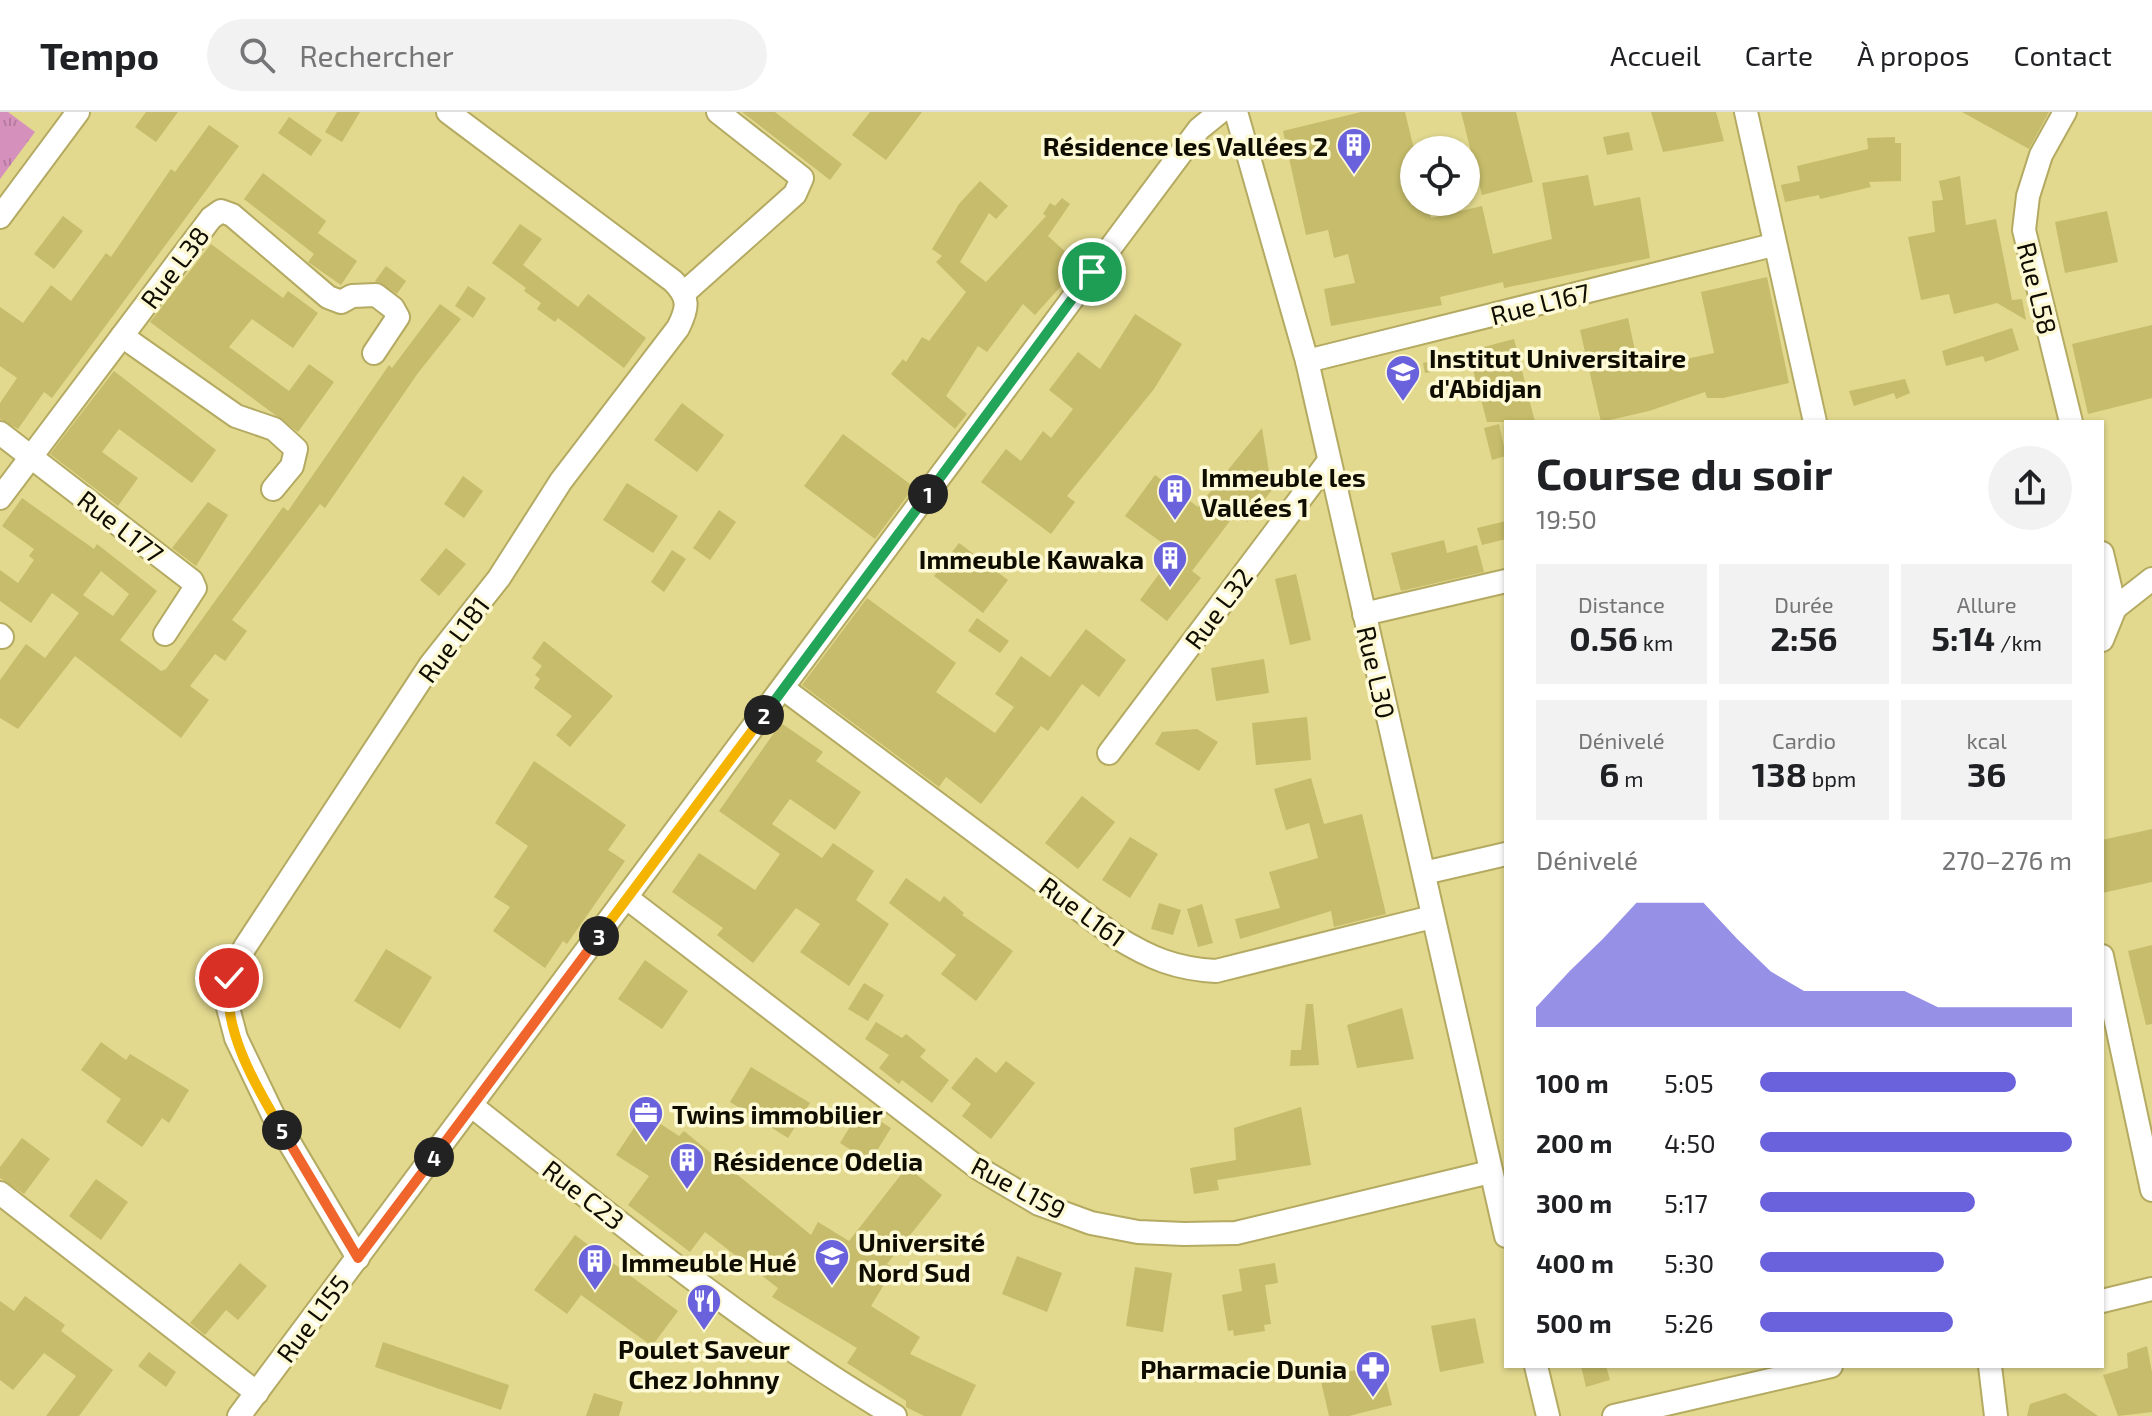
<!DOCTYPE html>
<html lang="fr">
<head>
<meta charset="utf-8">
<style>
	:root { --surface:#fff; --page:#f2f2f2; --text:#202124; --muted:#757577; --line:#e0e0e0; --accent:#6a62dc }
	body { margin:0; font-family:"Exo 2",sans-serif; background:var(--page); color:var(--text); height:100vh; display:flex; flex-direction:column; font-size:30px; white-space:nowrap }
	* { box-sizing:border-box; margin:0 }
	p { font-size:26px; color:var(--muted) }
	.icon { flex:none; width:44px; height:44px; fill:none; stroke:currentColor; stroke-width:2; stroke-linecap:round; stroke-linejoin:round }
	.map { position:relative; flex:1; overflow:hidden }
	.panel { position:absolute; left:1504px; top:308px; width:600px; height:948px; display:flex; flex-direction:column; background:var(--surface); border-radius:0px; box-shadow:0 2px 6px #0004 }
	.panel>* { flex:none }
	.buttons { position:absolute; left:1400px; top:24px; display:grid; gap:16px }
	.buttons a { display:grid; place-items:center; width:80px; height:80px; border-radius:50%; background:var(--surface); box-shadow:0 2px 6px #0004; font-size:40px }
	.pin { position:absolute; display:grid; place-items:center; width:68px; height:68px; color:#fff; margin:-34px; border:4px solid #fff; border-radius:50%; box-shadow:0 2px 8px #0007 }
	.km { position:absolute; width:40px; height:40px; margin:-20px; border-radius:50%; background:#222; color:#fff; font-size:22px; line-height:40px; text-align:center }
	.round { display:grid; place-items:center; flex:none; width:84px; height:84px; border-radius:42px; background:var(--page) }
	.head { display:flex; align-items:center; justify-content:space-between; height:136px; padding:0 32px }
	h1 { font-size:44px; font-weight:700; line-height:60px }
	.metrics { display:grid; grid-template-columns:repeat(3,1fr); gap:12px; height:136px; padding:8px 32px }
	.metrics div { display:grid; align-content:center; border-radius:0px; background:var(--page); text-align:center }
	.metrics b { font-size:34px; font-weight:700 }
	.metrics small { font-size:22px; font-weight:400 }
	.metrics p { font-size:22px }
	.chart { height:224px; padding:16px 32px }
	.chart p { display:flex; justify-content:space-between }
	.chart svg { width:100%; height:144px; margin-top:8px; fill:var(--accent); opacity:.7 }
	ul { padding:0 32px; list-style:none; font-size:26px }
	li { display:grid; grid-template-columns:128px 96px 1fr; align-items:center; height:60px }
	li i { height:20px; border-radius:10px; background:var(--accent) }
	header { display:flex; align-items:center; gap:48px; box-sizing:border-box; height:112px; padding:0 40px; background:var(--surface); border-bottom:2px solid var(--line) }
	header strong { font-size:38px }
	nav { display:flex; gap:44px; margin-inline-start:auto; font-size:28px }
	.search { width:560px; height:72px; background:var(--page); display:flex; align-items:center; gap:20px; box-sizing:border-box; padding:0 28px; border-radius:44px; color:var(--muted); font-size:30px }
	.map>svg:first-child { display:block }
	.grass { fill:url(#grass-tufts) }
	.building { fill:#c6bc6b; fill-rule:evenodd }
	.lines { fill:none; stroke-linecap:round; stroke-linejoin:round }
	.minor-casing { stroke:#b4aa62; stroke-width:26 }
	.minor { stroke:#fff; stroke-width:22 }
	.split-1-casing { stroke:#fff; stroke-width:16 }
	.split-2-casing { stroke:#fff; stroke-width:16 }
	.split-3-casing { stroke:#fff; stroke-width:16 }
	.split-4-casing { stroke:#fff; stroke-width:16 }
	.split-5-casing { stroke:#fff; stroke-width:16 }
	.split-6-casing { stroke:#fff; stroke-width:16 }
	.split-1 { stroke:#22a559; stroke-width:10 }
	.split-2 { stroke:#22a559; stroke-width:10 }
	.split-3 { stroke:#f5b400; stroke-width:10 }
	.split-4 { stroke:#f0652b; stroke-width:10 }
	.split-5 { stroke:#f0652b; stroke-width:10 }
	.split-6 { stroke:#f5b400; stroke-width:10 }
	.labels { text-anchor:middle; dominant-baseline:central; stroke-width:7; stroke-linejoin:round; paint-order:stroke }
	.poi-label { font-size:26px; font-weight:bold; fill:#0f0c00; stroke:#fdf9d5; text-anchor:start }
	.street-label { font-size:26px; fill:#0f0c00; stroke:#fdf9d5 }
</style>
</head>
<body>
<header>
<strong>Tempo</strong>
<div class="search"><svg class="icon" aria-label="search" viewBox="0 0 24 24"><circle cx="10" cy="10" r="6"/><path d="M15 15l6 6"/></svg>Rechercher</div>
<nav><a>Accueil</a><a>Carte</a><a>À propos</a><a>Contact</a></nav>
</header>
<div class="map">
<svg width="2152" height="1304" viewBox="0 0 2152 1304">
	<defs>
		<pattern id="grass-tufts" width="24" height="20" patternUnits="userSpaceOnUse" patternTransform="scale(2)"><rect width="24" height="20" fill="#d590bb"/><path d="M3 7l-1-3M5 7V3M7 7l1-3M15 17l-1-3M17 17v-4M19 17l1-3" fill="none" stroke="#b67b9f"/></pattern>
	</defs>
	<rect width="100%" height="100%" fill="#e2d98f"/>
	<!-- grass -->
	<path class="grass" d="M0,0H8L35,20L0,67Z"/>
	<!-- building -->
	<g class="building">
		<path d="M146,0H178L156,30L135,15Z"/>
		<path d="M337,0H360L342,30L325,20Z"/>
		<path d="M742,0H775L842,52L830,68Z"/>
		<path d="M870,0H922L886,48L852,23Z"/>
		<path d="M1361,0H1405L1414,37V90H1427L1431,106L1482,94L1493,142L1552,127L1542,71L1588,63L1594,94L1640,85L1650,146L1504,176L1503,170L1440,185L1442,193L1331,214L1324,177L1355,171L1348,142L1334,146L1328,118L1306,123L1283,19Z"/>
		<path d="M1461,0H1516L1533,70L1482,83Z"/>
		<path d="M1651,0H1716L1724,29L1663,40Z"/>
		<path d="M1962,0H2049L2029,37Z"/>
		<path d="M289,5L322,28L311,44L278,21Z"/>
		<path d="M209,13L239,34L52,286L44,280L18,317L0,307V291L17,266L0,254V195L23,211L51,173L71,189L106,141L111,145L171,57L175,60Z"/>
		<path d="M1629,20L1633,38L1607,43L1603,25Z"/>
		<path d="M1895,25V31H1901V69L1869,70L1871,75L1820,87L1819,83L1785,90L1781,73L1800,69L1797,54L1868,37L1867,26Z"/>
		<path d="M263,61L326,109L318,121L357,149L341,173L308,150L314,142L244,87Z"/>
		<path d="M1960,64L1966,113L1996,107L2012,188L2022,187L2026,208L1997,191L1954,202L1949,182L1921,188L1908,125L1935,120L1932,89L1943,88L1939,69Z"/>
		<path d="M980,69L1008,94L996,107L989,101L960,150L986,170L1046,104L1043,102L1050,91L1055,94L1062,86L1070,92L1048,124L1080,153L1035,203L1023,192L987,240L978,234L946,284L967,302L955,317L891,262L903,247L906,250L922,225L929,229L966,180L936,150L942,144L932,137L959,92Z"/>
		<path d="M2107,99L2118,150L2065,161L2055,110Z"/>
		<path d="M63,104L83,119L54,157L34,142Z"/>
		<path d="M520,112L542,127L523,153L578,195L588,182L646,226L624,256L558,206L555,210L537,197L541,191L524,179L526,176L492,151Z"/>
		<path d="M211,132L283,186L288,179L318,201L293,236L252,207L229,235L289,279L309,252L334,270L298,320L150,210Z"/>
		<path d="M386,154L406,169L397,182L375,169Z"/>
		<path d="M1767,165L1789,271L1723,286H1707L1705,280L1649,299L1601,310L1580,218L1628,206L1639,257L1714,241L1701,180Z"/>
		<path d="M468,174L486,186L473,206L455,194Z"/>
		<path d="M440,192L461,207L418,261L325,396L320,392L232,508L247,519L225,549L215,542L190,574L209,588L181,626L75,544L18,617L0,606V568L26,532L45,546L79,501L52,481L31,511L0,489V458L18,471L34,448L29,444L34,437L2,414L22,386L94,437L97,432L157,479L120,528L161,559L166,557L283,395L288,399L389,253L392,256ZM101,459L129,482L113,504L83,483Z"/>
		<path d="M1135,202L1182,232L1154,277L1067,384L1075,390L1051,422L981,370L1006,337L1021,349L1043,319L1051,326L1073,297L1049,278L1078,240L1100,257Z"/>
		<path d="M2152,213V286L2088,302L2072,232Z"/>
		<path d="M2012,216L2019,238L1985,250L1983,244L1946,254L1942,239Z"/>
		<path d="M1514,227L1535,310H1487L1472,254L1425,261L1423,251Z"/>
		<path d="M114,259L216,338L192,371L119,317L102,340L138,366L118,394L50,342Z"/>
		<path d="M1905,267L1910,281L1896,287L1894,281L1854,294L1849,279Z"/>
		<path d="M682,291L724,323L697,360L654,328Z"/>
		<path d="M1499,312L1506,344L1492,348L1484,316Z"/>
		<path d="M1262,316L1272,378L1247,410L1236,401L1192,459L1201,466L1167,509L1140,488L1175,440L1125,404L1155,363L1198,395Z"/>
		<path d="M843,322L914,375L875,427L804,374Z"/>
		<path d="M463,364L483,379L464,406L444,392Z"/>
		<path d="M627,371L678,404L653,441L603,408Z"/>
		<path d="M208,390L228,403L196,454L172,436Z"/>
		<path d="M719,398L736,410L710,448L693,436Z"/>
		<path d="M1506,409V427L1482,433L1477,416Z"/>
		<path d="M1444,428L1447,441L1477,433L1484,460L1401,479L1391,441Z"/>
		<path d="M959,431L1008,468L983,501L934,464Z"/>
		<path d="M446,436L466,452L439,484L420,468Z"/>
		<path d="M672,438L686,447L664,480L651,470Z"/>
		<path d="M1296,462L1311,528L1290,533L1275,467Z"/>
		<path d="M867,486L956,551L936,580L995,621L1014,595L995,582L1021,544L1050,565L1086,517L1126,548L1099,585L1082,572L1048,619L1041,614L981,692L946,665L939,675L802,573Z"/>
		<path d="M977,506L1009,529L1000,541L968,519Z"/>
		<path d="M544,529L613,584L570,635L556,623L572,604L534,576L540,567L535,563L542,554L532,546Z"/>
		<path d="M1264,547L1269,581L1216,589L1211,556Z"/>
		<path d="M1307,605L1311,648L1256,653L1252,611Z"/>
		<path d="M781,611L823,640L816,649L861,680L835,718L790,687L772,712L822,746L833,731L874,759L856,788L889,812L849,874L800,840L820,812L796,796L753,851L717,823L723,816L672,780L699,741L755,778L780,742L719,699Z"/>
		<path d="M1197,617L1218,630L1199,659L1155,632L1162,620Z"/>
		<path d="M534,649L626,713L608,738L625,749L567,832L563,829L545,856L493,819L510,795L494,785L528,734L495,711Z"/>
		<path d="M1311,666L1324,712L1362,702L1386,802L1334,815L1331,799L1240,827L1235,807L1280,796L1269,760L1318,746L1309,711L1286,718L1274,677Z"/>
		<path d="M1082,684L1115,710L1078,757L1045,731Z"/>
		<path d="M2152,717V770L2102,781V728Z"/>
		<path d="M1130,725L1158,742L1130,786L1102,768Z"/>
		<path d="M906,766L940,790L944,784L964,801L962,803L1013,839L976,889L941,862L956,843L889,791Z"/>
		<path d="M1159,791L1181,798L1173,823L1151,817Z"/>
		<path d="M1202,792L1213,831L1198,835L1187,797Z"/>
		<path d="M2152,833V912L2146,913L2128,839Z"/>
		<path d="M386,837L432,865L400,917L354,889Z"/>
		<path d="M645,848L688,879L662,917L618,887Z"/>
		<path d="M864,871L884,883L868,909L848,897Z"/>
		<path d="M1306,892H1313L1319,953L1290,954L1291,938H1301Z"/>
		<path d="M1402,896L1414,947L1357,956L1347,913Z"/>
		<path d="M876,910L902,926L906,922L926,938L920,945L949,968L932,991L902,968L899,972L879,956L889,943L865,927Z"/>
		<path d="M101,930L126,948L130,942L189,978L169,1011L162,1006L142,1035L106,1010L121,987L81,958Z"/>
		<path d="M976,945L996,961L1006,949L1035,971L991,1027L962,1004L971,992L951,976Z"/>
		<path d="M751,955L810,991L788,1026L730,990Z"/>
		<path d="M1301,995L1311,1053L1217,1068L1219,1078L1194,1082L1190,1056L1236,1048L1234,1016Z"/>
		<path d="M861,997L891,1016L870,1050L840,1031Z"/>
		<path d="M644,1001L679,1024L684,1019L811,1123L818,1110L849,1129L907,1055L942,1083L887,1152L894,1156L871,1194L920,1225L910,1242L976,1273L961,1304H924L906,1295V1289L847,1251L857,1236L772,1185L778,1176L705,1120L690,1140L628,1093L649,1064L616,1043Z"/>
		<path d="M22,1026L50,1047L24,1082L0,1066V1055Z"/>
		<path d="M96,1067L128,1090L101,1128L69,1104Z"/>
		<path d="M575,1123L678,1199L652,1234L581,1183L567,1202L534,1178Z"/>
		<path d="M1017,1144L1062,1161L1047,1200L1002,1182Z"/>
		<path d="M240,1151L267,1174L238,1208L226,1198L205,1223L190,1211Z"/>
		<path d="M1275,1151L1278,1171L1265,1173L1271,1212L1264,1213L1265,1219L1234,1224L1233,1218L1228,1219L1222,1183L1242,1179L1239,1157Z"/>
		<path d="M1135,1155L1172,1161L1163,1220L1126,1214Z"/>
		<path d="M25,1184L65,1213L61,1219L113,1258L79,1304H46L76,1264L44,1241L13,1278L0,1268V1189L14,1199Z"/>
		<path d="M1475,1206L1484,1251L1440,1260L1431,1214Z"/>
		<path d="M383,1230L509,1273L501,1298L375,1255Z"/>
		<path d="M2147,1234L2152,1260V1300L2118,1304L2103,1263L2128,1256L2127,1241Z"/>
		<path d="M149,1240L176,1260L166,1275L138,1254Z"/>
		<path d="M1382,1253L1392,1293L1349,1304H1329L1320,1265Z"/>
		<path d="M1581,1254H1606L1610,1268L1586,1275Z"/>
		<path d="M594,1281L623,1290L619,1304H586Z"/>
		<path d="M2065,1281L2098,1304H2027L2030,1292Z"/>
	</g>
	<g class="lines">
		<!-- minor casing -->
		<g class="minor-casing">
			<g id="minor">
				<path d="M1236,0L1307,249L1506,1124"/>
				<path d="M1746,0L1815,310"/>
				<path d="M2065,0L2041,43L2028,84L2024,118L2071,310"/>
				<path d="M0,105L78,0"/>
				<path d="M684,181L795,82L802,66L718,0"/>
				<path d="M122,224L236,304L274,317L296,337L292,354L273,377"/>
				<path d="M1307,249L1773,133"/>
				<path d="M0,321L192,469L195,476L165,522"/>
				<path d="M0,386L211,106L221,99L232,103L328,185L341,190L352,184L376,183L393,196L398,205L374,241"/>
				<path d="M2102,441L2115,496L2102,528"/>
				<path d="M2115,496L2152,467"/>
				<path d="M1364,502L1506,469"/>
				<path d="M0,523L2,525"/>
				<path d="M784,577L1116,825C1150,846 1176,857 1216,859L1432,805"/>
				<path d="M1109,641L1328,350"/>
				<path d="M1424,761L1506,742"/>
				<path d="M627,786L978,1056L1039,1092L1091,1111L1138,1120L1184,1122L1236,1121L1490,1060"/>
				<path d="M2102,844L2152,1078"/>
				<path d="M472,994C609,1102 745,1215 895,1304"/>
				<path d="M0,1081L257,1281"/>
				<path d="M358,1146L273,1003L236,926L226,888L229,866L245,835L431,552L499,466L561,369L678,216C688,196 690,186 673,169L448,0"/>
				<path d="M2102,1189L2152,1177"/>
				<path d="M1536,1254L1548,1304"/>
				<path d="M1990,1254L1996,1304"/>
				<path d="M239,1304L1199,17L1220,0"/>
				<path d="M1614,1304L1831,1254"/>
			</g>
		</g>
		<!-- minor -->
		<use href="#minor" class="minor"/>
	</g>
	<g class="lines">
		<!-- split-1 casing -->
		<g class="split-1-casing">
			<path id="split-1" d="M928,382L1092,160"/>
		</g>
		<!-- split-2 casing -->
		<g class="split-2-casing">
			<path id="split-2" d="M764,603L928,382"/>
		</g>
		<!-- split-3 casing -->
		<g class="split-3-casing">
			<path id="split-3" d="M599,824L764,603"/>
		</g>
		<!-- split-4 casing -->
		<g class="split-4-casing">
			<path id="split-4" d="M434,1045L599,824"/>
		</g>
		<!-- split-5 casing -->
		<g class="split-5-casing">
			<path id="split-5" d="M282,1018L358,1146L434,1045"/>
		</g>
		<!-- split-6 casing -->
		<g class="split-6-casing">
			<path id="split-6" d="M229,866C222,917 256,975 282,1018"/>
		</g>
		<!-- split-1 -->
		<use href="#split-1" class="split-1"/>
		<!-- split-2 -->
		<use href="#split-2" class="split-2"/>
		<!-- split-3 -->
		<use href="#split-3" class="split-3"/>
		<!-- split-4 -->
		<use href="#split-4" class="split-4"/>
		<!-- split-5 -->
		<use href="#split-5" class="split-5"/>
		<!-- split-6 -->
		<use href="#split-6" class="split-6"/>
	</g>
	<!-- icons -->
	<defs>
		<g id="building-pin" transform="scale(1.8)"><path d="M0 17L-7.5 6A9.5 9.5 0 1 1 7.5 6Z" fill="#6a62dc" stroke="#fdf9d5"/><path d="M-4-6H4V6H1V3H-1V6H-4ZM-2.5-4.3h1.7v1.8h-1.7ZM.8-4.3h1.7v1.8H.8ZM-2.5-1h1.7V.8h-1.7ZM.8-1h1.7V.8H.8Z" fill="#fff"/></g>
		<g id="university-pin" transform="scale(1.8)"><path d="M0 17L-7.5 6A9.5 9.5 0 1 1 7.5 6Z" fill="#6a62dc" stroke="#fdf9d5"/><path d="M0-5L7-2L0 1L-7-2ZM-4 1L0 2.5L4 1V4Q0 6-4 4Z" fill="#fff"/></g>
		<g id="office-pin" transform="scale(1.8)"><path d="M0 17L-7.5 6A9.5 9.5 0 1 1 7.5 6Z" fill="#6a62dc" stroke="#fdf9d5"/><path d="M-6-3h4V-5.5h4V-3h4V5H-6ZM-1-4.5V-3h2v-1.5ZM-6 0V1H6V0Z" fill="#fff"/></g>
		<g id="restaurant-pin" transform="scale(1.8)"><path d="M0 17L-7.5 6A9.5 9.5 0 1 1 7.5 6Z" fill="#6a62dc" stroke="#fdf9d5"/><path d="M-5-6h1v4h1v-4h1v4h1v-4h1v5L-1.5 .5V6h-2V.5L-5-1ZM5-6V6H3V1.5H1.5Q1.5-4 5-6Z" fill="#fff"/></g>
		<g id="pharmacy-pin" transform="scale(1.8)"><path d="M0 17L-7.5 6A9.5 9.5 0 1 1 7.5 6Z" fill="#6a62dc" stroke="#fdf9d5"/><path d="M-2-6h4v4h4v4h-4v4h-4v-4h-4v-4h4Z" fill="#fff"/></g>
	</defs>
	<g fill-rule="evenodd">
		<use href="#building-pin" x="1354" y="33"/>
		<use href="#university-pin" x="1403" y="260"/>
		<use href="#building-pin" x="1175" y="379"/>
		<use href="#building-pin" x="1170" y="446"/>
		<use href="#office-pin" x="646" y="1001"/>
		<use href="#building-pin" x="687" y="1048"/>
		<use href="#university-pin" x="832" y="1144"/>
		<use href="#building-pin" x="595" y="1149"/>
		<use href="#restaurant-pin" x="704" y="1189"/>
		<use href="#pharmacy-pin" x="1373" y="1256"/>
	</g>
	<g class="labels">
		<!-- poi labels -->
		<g class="poi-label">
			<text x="1328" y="33" text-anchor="end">Résidence les Vallées 2</text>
			<text x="1429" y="245">Institut Universitaire<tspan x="1429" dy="30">d'Abidjan</tspan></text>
			<text x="1201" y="364">Immeuble les<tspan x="1201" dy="30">Vallées 1</tspan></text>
			<text x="1144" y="446" text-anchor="end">Immeuble Kawaka</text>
			<text x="672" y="1001">Twins immobilier</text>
			<text x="713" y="1048">Résidence Odelia</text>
			<text x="858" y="1129">Université<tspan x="858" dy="30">Nord Sud</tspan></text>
			<text x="621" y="1149">Immeuble Hué</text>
			<text x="704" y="1236" text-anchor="middle">Poulet Saveur<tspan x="704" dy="30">Chez Johnny</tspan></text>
			<text x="1347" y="1256" text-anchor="end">Pharmacie Dunia</text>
		</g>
		<!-- street labels -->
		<g class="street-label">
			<text transform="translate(174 155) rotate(-53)">Rue L38</text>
			<text transform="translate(2038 176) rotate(76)">Rue L58</text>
			<text transform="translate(1540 191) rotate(-14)">Rue L167</text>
			<text transform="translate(121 414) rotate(38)">Rue L177</text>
			<text transform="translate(1218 496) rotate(-53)">Rue L32</text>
			<text transform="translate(453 527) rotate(-53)">Rue L181</text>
			<text transform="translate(1377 560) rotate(77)">Rue L30</text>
			<text transform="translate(1083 799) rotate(36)">Rue L161</text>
			<text transform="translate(1019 1075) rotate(28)">Rue L159</text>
			<text transform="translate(584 1082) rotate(38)">Rue C23</text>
			<text transform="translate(312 1206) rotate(-53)">Rue L155</text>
		</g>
	</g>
</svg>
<div class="buttons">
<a><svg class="icon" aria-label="locate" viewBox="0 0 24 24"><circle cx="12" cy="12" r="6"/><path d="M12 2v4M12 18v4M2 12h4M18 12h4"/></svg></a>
</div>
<div class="pin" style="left:1092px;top:160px;background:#1e9e55"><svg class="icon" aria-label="arrive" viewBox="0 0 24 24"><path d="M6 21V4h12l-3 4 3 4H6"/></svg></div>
<div class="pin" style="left:229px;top:866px;background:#d93025"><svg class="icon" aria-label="check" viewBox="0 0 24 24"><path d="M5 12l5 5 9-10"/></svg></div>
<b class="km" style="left:928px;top:382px">1</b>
<b class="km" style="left:764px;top:603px">2</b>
<b class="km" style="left:599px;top:824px">3</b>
<b class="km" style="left:434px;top:1045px">4</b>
<b class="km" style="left:282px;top:1018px">5</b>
<section class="panel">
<div class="head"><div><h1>Course du soir</h1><p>19:50</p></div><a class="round"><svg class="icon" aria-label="share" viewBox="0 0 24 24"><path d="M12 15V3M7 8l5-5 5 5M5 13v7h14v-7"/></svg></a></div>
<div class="metrics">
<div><p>Distance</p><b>0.56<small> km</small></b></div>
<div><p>Durée</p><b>2:56</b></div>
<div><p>Allure</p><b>5:14<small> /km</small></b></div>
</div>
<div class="metrics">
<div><p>Dénivelé</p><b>6<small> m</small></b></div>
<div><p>Cardio</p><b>138<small> bpm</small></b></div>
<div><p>kcal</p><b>36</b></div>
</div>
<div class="chart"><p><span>Dénivelé</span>270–276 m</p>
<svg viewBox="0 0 160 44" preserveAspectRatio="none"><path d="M0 44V38L10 27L20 17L30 6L40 6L50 6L60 17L70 27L80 33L90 33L100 33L110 33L120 38L130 38L140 38L150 38L160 38V44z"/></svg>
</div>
<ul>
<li><b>100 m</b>5:05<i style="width:82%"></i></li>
<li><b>200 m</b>4:50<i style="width:100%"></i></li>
<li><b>300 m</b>5:17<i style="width:69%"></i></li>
<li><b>400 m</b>5:30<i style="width:59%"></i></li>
<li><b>500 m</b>5:26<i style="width:62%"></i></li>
</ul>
</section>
</div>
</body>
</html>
